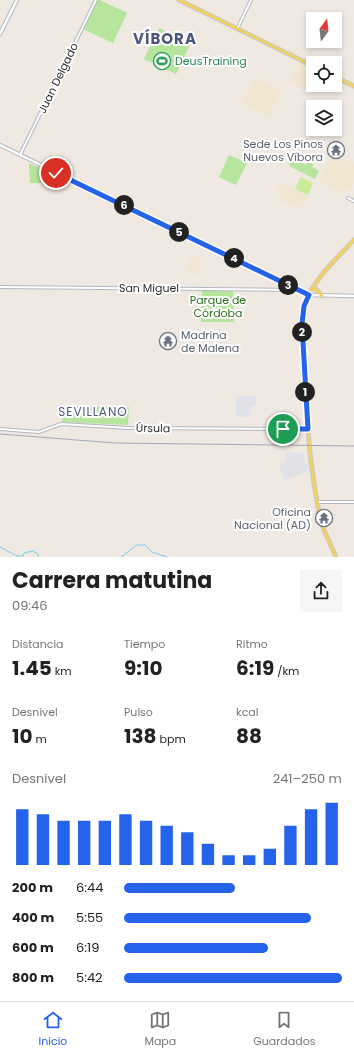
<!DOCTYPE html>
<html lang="es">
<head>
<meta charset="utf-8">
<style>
	:root { --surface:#fff; --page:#f6f6f6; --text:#222; --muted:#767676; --line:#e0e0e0; --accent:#2563eb }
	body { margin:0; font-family:Poppins,sans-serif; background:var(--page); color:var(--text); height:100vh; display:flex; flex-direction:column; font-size:15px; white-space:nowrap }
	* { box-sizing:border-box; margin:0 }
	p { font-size:13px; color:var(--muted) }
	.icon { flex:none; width:22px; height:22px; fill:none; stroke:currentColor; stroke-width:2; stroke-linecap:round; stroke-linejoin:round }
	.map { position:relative; height:557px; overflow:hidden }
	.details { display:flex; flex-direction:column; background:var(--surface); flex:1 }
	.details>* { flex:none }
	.needle { width:26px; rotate:15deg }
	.tools { position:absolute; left:306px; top:12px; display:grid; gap:8px }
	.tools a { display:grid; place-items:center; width:36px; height:36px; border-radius:0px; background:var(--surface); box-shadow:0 2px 6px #0003; font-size:20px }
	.pin { position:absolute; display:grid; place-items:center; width:34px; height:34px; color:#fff; margin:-17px; border:2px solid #fff; border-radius:50%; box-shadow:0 1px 4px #0007 }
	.km { position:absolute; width:20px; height:20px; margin:-10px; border-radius:50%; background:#222; color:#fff; font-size:11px; line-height:20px; text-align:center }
	.round { display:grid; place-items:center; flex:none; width:42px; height:42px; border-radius:0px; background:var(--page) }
	.overview { display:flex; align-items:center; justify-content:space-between; height:68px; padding:0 12px }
	h1 { font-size:22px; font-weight:700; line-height:30px }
	.metrics { display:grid; grid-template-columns:repeat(3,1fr); gap:6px; height:68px; padding:4px 12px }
	.metrics div { display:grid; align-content:center }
	.metrics b { font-size:20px; font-weight:700 }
	.metrics small { font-size:11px; font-weight:400 }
	.metrics p { font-size:11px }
	.chart { height:112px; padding:8px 12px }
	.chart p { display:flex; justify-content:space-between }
	.chart svg { width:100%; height:72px; margin-top:4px; stroke:var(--accent); stroke-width:6 }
	ul { padding:0 12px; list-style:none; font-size:13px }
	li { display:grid; grid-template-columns:64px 48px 1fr; align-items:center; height:30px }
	li i { height:10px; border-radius:5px; background:var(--accent) }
	.tabs { display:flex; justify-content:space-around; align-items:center; height:56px; border-top:1px solid var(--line); background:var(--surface); font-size:11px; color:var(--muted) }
	.tabs a { display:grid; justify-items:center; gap:2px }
	.tabs .current { color:var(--accent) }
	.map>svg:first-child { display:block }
	.industrial { fill:#e3e1e8 }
	.education { fill:#f0e6d1 }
	.green { fill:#b6e59e }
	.pitch { fill:#c9ec9a }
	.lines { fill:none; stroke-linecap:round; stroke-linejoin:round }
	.stream { stroke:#75cff0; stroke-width:1 }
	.tertiary-casing { stroke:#b4b7c1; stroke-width:4 }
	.secondary-casing { stroke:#b4b7c1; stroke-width:4.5 }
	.primary-casing { stroke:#c9c9c9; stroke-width:5 }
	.tertiary { stroke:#fff; stroke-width:2 }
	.secondary { stroke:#fff; stroke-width:2.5 }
	.primary { stroke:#f2d163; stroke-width:3 }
	.rail { stroke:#a3a6b8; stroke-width:1 }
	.route-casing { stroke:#fff; stroke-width:8 }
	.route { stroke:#2563eb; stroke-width:5 }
	.labels { text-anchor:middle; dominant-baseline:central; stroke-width:4; stroke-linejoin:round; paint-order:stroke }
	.leisure-label { font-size:11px; fill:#27864d; stroke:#fff; text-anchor:start }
	.street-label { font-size:11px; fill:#2e2e2e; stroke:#fff }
	.worship-label { font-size:11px; fill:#5b616d; stroke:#fff; text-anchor:end }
	.park-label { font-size:11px; fill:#2c6e1b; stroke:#fff }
	.neighbourhood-label { font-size:12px; letter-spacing:1px; fill:#4d5680; stroke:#fff }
	.district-label { font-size:15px; font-weight:bold; letter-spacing:1px; fill:#4d5680; stroke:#fff }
</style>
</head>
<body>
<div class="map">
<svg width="354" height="557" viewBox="0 0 354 557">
	<rect width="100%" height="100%" fill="#efe9e1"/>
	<!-- industrial -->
	<g class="industrial">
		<path d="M236,396H256V405L251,406V417H236Z"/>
		<path d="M285,452L303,453L304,463L308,464L310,470L285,480L278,463H285Z"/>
	</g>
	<!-- education -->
	<g class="education">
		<path d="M300,63L313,69V85H317L313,93L290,82Z"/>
		<path d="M255,77L282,90L269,117L241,104Z"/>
		<path d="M333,153L354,164V182L351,188L341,192L319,180Z"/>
		<path d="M280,183L308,196L300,210L280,200L283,194L276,191Z"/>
		<path d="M190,257H199V274L186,273V266H190Z"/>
	</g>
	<!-- green -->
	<g class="green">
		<path d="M97,0H100L127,13L113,43L83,29Z"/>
		<path d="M159,28L191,43L176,74L144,59Z"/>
		<path d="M229,155L247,163L236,185L219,177Z"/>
		<path d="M293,158L306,165L308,162L313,164L312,167L319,171L315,179L291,167L289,165Z"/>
		<path d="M29,163L71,183H30Z"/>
		<path d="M202,290H233L234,322H201Z"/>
		<path d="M62,406L129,407L128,425L62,422Z"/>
	</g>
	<!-- pitch -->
	<path class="pitch" d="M301,177L313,183L308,195L295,189Z"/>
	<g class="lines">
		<!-- stream -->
		<g class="stream">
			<path d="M0,547L17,556H23L24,553L33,551L38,554V557"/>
			<path d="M121,557L137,545H145L152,552L167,557"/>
		</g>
		<!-- tertiary casing -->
		<g class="tertiary-casing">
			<g id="tertiary">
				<path d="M237,29L251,0"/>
				<path d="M20,155L96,0"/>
				<path d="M348,198L354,201"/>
				<path d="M0,287L297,290"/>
				<path d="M0,429L39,432L61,424L129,428L308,429"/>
				<path d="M318,502H354"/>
			</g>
		</g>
		<!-- secondary casing -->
		<g class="secondary-casing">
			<g id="secondary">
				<path d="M0,34L17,0"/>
				<path d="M0,145L309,295L354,296"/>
			</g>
		</g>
		<!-- primary casing -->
		<g class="primary-casing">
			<g id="primary">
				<path d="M179,0L313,66"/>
				<path d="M335,77L354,86"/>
				<path d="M314,287L322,296"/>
				<path d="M336,557L324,530L321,521C309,467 306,412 304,357C303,341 298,321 304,305C314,279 335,260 354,240"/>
			</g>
		</g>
		<!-- tertiary -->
		<use href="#tertiary" class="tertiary"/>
		<!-- secondary -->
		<use href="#secondary" class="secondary"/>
		<!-- primary -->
		<use href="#primary" class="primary"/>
		<!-- rail -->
		<path class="rail" d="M0,434L115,443L354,446"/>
	</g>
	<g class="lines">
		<!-- route casing -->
		<g class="route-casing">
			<path id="route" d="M56,173L309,295L304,306L302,324L308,429H283"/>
		</g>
		<!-- route -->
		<use href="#route" class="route"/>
	</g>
	<!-- icons -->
	<defs>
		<g id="stadium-ring" transform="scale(0.9)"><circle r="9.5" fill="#fff" stroke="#2e9e5b" stroke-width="1.5"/><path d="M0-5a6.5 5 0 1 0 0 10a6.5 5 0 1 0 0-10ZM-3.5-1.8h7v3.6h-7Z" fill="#2e9e5b"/></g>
		<g id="temple-ring" transform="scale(0.9)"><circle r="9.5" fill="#fff" stroke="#6b7280" stroke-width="1.5"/><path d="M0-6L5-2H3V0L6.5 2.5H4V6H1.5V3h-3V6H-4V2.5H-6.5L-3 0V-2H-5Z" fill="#6b7280"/></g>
	</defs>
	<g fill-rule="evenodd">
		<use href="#stadium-ring" x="162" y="61"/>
		<use href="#temple-ring" x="336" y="150"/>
		<use href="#temple-ring" x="168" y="341"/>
		<use href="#temple-ring" x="324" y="518"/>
	</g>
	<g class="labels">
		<!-- leisure labels -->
		<g class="leisure-label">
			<text x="175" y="61">DeusTraining</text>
		</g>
		<!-- street labels -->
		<g class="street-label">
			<text transform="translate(58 78) rotate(-64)">Juan Delgado</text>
			<text x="149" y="288">San Miguel</text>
			<text transform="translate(153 428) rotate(1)">Úrsula</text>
		</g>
		<!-- worship labels -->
		<g class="worship-label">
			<text x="323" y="144">Sede Los Pinos<tspan x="323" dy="13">Nuevos Víbora</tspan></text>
			<text x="181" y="335" text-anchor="start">Madrina<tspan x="181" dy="13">de Malena</tspan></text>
			<text x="311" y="512">Oficina<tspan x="311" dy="13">Nacional (AD)</tspan></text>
		</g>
		<!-- park labels -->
		<g class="park-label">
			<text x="218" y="300">Parque de<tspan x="218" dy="13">Córdoba</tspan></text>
		</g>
		<!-- neighbourhood labels -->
		<g class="neighbourhood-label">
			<text x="93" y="411">SEVILLANO</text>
		</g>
		<!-- district labels -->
		<g class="district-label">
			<text x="165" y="38">VÍBORA</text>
		</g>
	</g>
</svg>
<div class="tools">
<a><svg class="needle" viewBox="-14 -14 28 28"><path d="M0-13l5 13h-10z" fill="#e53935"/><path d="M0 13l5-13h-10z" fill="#767676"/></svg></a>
<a><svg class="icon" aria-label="locate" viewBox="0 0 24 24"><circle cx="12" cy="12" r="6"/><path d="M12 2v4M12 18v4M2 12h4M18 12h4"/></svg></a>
<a><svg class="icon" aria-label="layers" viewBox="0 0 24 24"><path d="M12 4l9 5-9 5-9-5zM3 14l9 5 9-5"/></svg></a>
</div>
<div class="pin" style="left:283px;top:429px;background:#1e9e55"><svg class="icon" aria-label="arrive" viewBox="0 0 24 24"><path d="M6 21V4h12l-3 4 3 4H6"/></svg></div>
<div class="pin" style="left:56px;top:173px;background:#d93025"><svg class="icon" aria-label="check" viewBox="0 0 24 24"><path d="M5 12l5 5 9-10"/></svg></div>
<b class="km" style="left:305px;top:392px">1</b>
<b class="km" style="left:302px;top:332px">2</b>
<b class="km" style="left:288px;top:285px">3</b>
<b class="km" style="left:234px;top:258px">4</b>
<b class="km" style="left:179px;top:232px">5</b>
<b class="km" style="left:124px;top:205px">6</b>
</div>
<section class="details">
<div class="overview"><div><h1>Carrera matutina</h1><p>09:46</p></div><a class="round"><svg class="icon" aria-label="share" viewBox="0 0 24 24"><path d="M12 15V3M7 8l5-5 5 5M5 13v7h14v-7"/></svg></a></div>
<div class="metrics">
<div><p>Distancia</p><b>1.45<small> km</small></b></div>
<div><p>Tiempo</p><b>9:10</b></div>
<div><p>Ritmo</p><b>6:19<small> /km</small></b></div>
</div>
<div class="metrics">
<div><p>Desnivel</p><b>10<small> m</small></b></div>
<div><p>Pulso</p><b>138<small> bpm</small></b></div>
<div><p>kcal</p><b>88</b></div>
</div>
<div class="chart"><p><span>Desnivel</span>241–250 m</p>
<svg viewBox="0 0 160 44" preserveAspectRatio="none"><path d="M5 44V10M15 44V13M25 44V17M35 44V17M45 44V17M55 44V13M65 44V17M75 44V20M85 44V24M95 44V31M105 44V38M115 44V38M125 44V34M135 44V20M145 44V10M155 44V6"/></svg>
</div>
<ul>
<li><b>200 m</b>6:44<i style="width:51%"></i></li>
<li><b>400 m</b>5:55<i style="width:86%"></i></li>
<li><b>600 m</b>6:19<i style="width:66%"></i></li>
<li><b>800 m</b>5:42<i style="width:100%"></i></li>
</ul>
</section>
<nav class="tabs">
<a class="current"><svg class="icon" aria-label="home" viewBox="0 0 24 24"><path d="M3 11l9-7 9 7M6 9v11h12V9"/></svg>Inicio</a>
<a><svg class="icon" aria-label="map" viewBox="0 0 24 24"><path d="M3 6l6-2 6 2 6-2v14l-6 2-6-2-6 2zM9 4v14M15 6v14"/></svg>Mapa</a>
<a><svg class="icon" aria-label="saved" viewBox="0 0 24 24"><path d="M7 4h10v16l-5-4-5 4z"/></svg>Guardados</a>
</nav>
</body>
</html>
